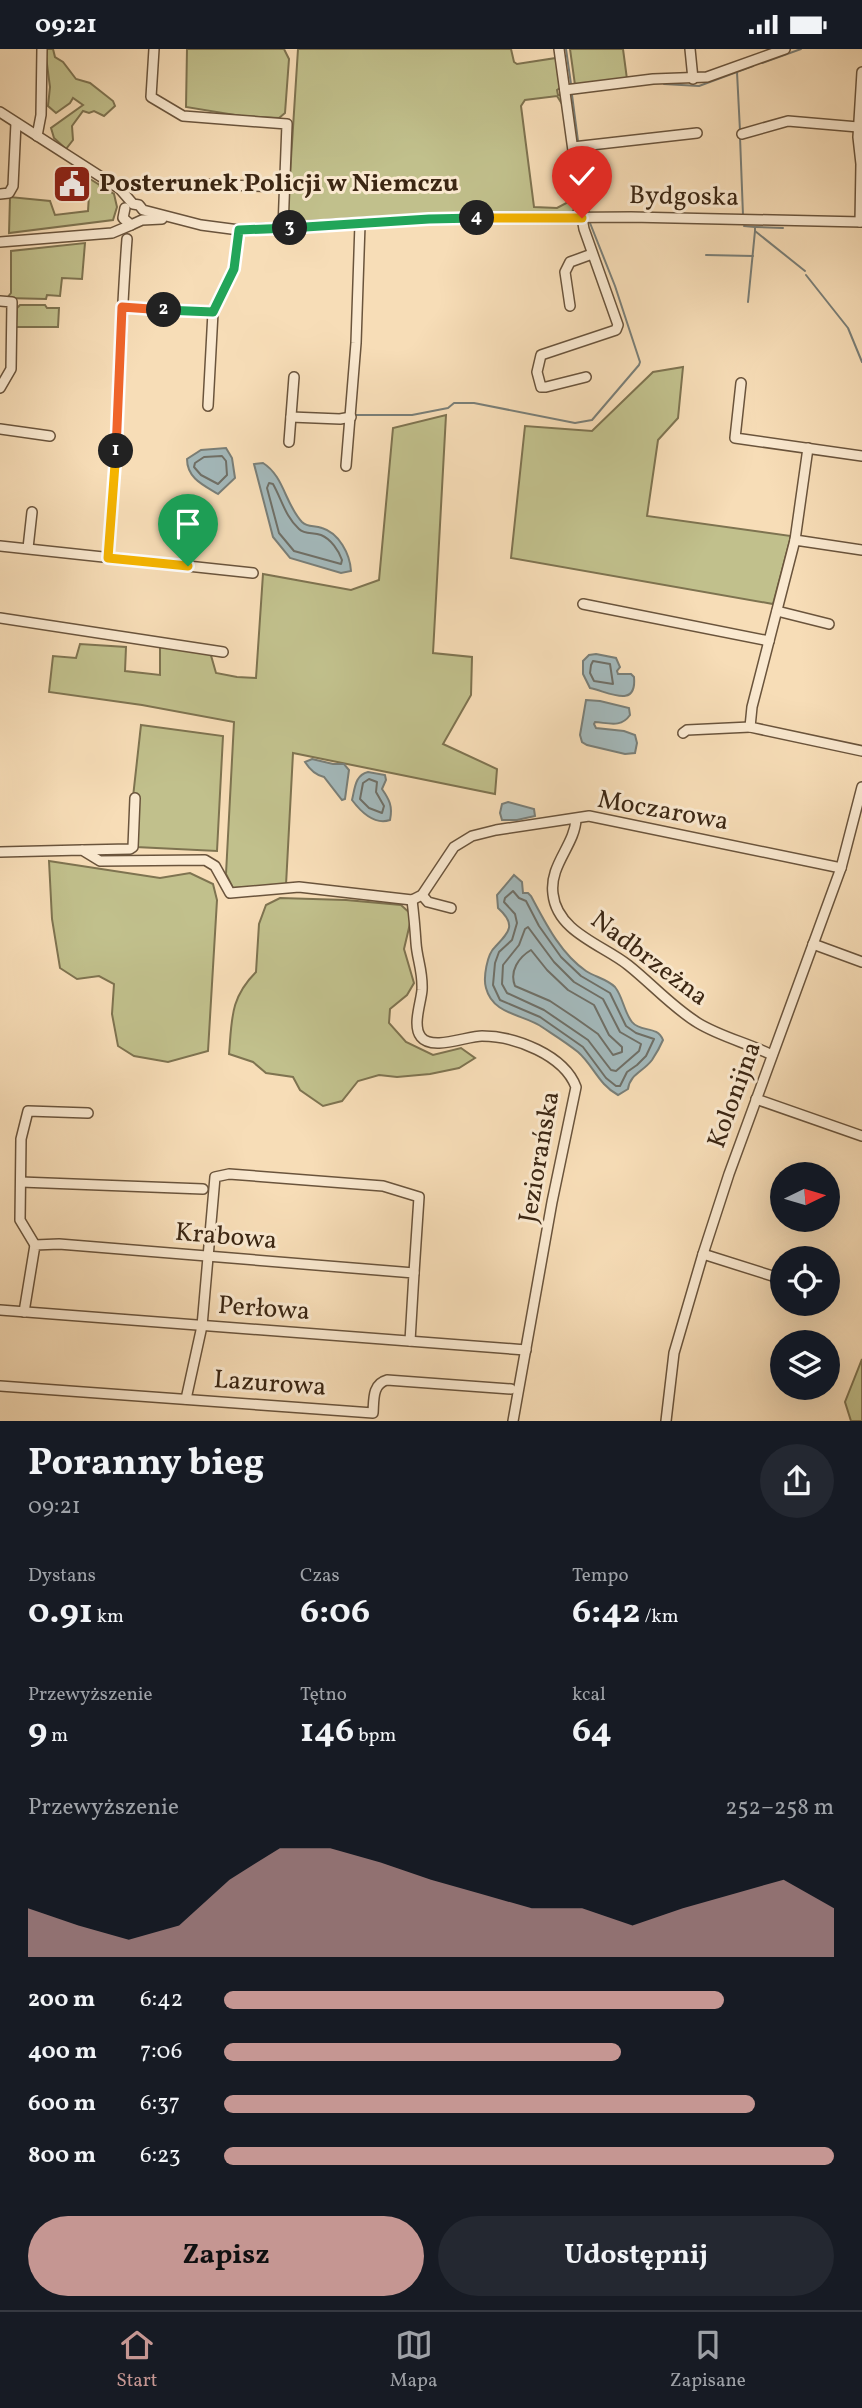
<!DOCTYPE html>
<html lang="pl">
<head>
<meta charset="utf-8">
<style>
	:root { --surface:#171b24; --page:#242831; --text:#f1f3f6; --muted:#9ea1a6; --line:#363941; --accent:#c59692 }
	body { margin:0; font-family:Vollkorn,serif; background:var(--page); color:var(--text); height:100vh; display:flex; flex-direction:column; font-size:26px; white-space:nowrap }
	* { box-sizing:border-box; margin:0 }
	p { font-size:23px; color:var(--muted) }
	.icon { flex:none; width:38px; height:38px; fill:none; stroke:currentColor; stroke-width:2; stroke-linecap:round; stroke-linejoin:round }
	.map { position:relative; height:1372px; overflow:hidden }
	.details { display:flex; flex-direction:column; background:var(--surface); flex:1 }
	.details>* { flex:none }
	.needle { width:46px; rotate:85deg }
	.fabs { position:absolute; left:770px; top:1113px; display:grid; gap:14px }
	.fabs a { display:grid; place-items:center; width:70px; height:70px; border-radius:50%; background:var(--surface); box-shadow:0 7px 28px #0002; font-size:35px }
	.pin { position:absolute; display:grid; place-items:center; width:60px; height:60px; color:#fff; margin:-72px -30px; border-radius:50% 50% 50% 0; rotate:-45deg; box-shadow:0 0 7px #0007 }
	.pin .icon { rotate:45deg }
	.km { position:absolute; width:35px; height:35px; margin:-18px; border-radius:50%; background:#222; color:#fff; font-size:19px; line-height:35px; text-align:center }
	.round { display:grid; place-items:center; flex:none; width:74px; height:74px; border-radius:37px; background:var(--page) }
	.summary { display:flex; align-items:center; justify-content:space-between; height:119px; padding:0 28px }
	h1 { font-size:38px; font-weight:700; line-height:52px }
	.figures { display:grid; grid-template-columns:repeat(3,1fr); gap:10px; height:119px; padding:7px 28px }
	.figures div { display:grid; align-content:center }
	.figures b { font-size:35px; font-weight:700 }
	.figures small { font-size:19px; font-weight:400 }
	.figures p { font-size:19px }
	.chart { height:196px; padding:14px 28px }
	.chart p { display:flex; justify-content:space-between }
	.chart svg { width:100%; height:126px; margin-top:7px; fill:var(--accent); opacity:.7 }
	.primary-button { display:flex; gap:14px; margin-top:auto; padding:14px 28px }
	.primary-button a { flex:1; height:80px; border-radius:42px; background:var(--accent); color:#111; font-size:28px; font-weight:700; line-height:80px; text-align:center }
	.primary-button a+a { background:var(--page); color:var(--text) }
	ul { padding:0 28px; list-style:none; font-size:23px }
	li { display:grid; grid-template-columns:112px 84px 1fr; align-items:center; height:52px }
	li i { height:18px; border-radius:9px; background:var(--accent) }
	.status { display:flex; justify-content:space-between; align-items:center; height:49px; padding:0 35px; background:var(--surface); direction:ltr }
	.status svg { height:19px; fill:currentColor }
	.tab-bar { display:flex; justify-content:space-around; align-items:center; height:98px; border-top:2px solid var(--line); background:var(--surface); font-size:19px; color:var(--muted) }
	.tab-bar a { display:grid; justify-items:center; gap:4px }
	.tab-bar .on { color:var(--accent) }
	.map>svg:first-child { display:block }
	.green { fill:#c1c08c; stroke:#7e7350; stroke-width:2 }
	.water { fill:#a3b8ba; stroke:#797e77; stroke-width:2 }
	.lines { fill:none; stroke-linecap:round; stroke-linejoin:round }
	.shore { stroke:#6f6f66; stroke-width:2 }
	.stream { stroke:#797e77; stroke-width:2 }
	.minor-casing { stroke:#6a543c; stroke-width:12 }
	.minor { stroke:#fae9d0; stroke-width:9 }
	.split-1-casing { stroke:#fff; stroke-width:14 }
	.split-2-casing { stroke:#fff; stroke-width:14 }
	.split-3-casing { stroke:#fff; stroke-width:14 }
	.split-4-casing { stroke:#fff; stroke-width:14 }
	.split-5-casing { stroke:#fff; stroke-width:14 }
	.split-1 { stroke:#f5b400; stroke-width:9 }
	.split-2 { stroke:#f0652b; stroke-width:9 }
	.split-3 { stroke:#22a559; stroke-width:9 }
	.split-4 { stroke:#22a559; stroke-width:9 }
	.split-5 { stroke:#f5b400; stroke-width:9 }
	.labels { text-anchor:middle; dominant-baseline:central; stroke-width:6; stroke-linejoin:round; paint-order:stroke }
	.poi-label { font-size:26px; font-weight:bold; fill:#3b2613; stroke:#fae9d0; text-anchor:start }
	.street-label { font-size:26px; fill:#3b2613; stroke:#fae9d0 }
</style>
</head>
<body>
<div class="status"><b>09:21</b><svg viewBox="0 0 49 12"><path d="M0 12V9h3v3zM5 12V6h3v6zM10 12V3h3v9zM15 12V0h3v12zM26 1h20v11H26zM47 4h2v5h-2z"/></svg></div>
<div class="map">
<svg width="862" height="1372" viewBox="0 0 862 1372">
	<rect width="100%" height="100%" fill="#f7ddb7"/>
	<filter id="stains"><feTurbulence type="fractalNoise" baseFrequency=".00286" numOctaves="4"/><feColorMatrix values="0 0 0 0 .2 0 0 0 0 .09 0 0 0 0 .02 0 0 0 .5 -.17"/></filter>
	<radialGradient id="worn" r=".72"><stop offset=".6" stop-color="#630" stop-opacity="0"/><stop offset="1" stop-color="#630" stop-opacity=".3"/></radialGradient>
	<!-- green -->
	<g class="green">
		<path d="M45,0H53L55,8L63,13L76,30L90,34L113,52L115,57L104,67L94,62L89,64L83,62L72,77L73,91L66,100L54,89L51,79L83,56L73,49L70,54L56,64L48,57L50,38Z"/>
		<path d="M187,0H284L289,10L285,64L279,69L241,67L186,58Z"/>
		<path d="M298,0H511L514,13L517,15L556,9L560,39L557,41L558,46H561L562,55L557,47L525,51L521,57L534,158L557,159L574,150V161L571,164L372,171L368,169L367,171L287,173Z"/>
		<path d="M570,0H623L627,30L575,36Z"/>
		<path d="M90,130L114,145L117,158L113,171L9,184L10,148L50,152L55,166L88,162Z"/>
		<path d="M85,194L82,230L62,229L60,247L47,246L46,250L7,249L11,244V202Z"/>
		<path d="M20,256H45L47,259H59L58,278H16L17,259Z"/>
		<path d="M683,318L678,369L658,391L647,467L791,487L773,555L511,509L525,377L592,382L653,323Z"/>
		<path d="M446,366L433,604L472,608L471,646L443,695L497,720L495,745L293,704L286,836L233,839L226,825L234,673L142,656L49,643L53,607L76,609L80,595L126,598L125,622L160,626V598L210,603L216,624L237,628L256,629L263,525L351,541L379,531L393,379Z"/>
		<path d="M141,676L223,687L217,802L136,798L133,748Z"/>
		<path d="M49,812L160,829L190,824L213,835L217,851L208,1002L168,1013L134,1007L118,997L112,965L114,935L99,927L77,930L60,919L52,870Z"/>
		<path d="M280,849L346,851L401,856L412,866L404,900L414,934L407,946L390,960L389,974L406,993L433,1006L461,999L475,1009L459,1019L430,1025L397,1028L379,1026L358,1032L342,1052L323,1057L300,1041L293,1028L266,1024L253,1013L229,1005C232,970 230,949 256,923L259,875L266,856Z"/>
		<path d="M862,1310V1372H851L845,1353Z"/>
	</g>
	<!-- water -->
	<g class="water">
		<path d="M226,399L232,409L235,429L218,445C203,436 187,429 187,410L201,401Z"/>
		<path d="M263,414C284,427 285,455 302,473C308,479 314,476 322,479C339,484 350,505 351,522L341,524L290,509L273,488L254,415Z"/>
		<path d="M596,605L616,609L620,618L617,622L618,625H631L634,628C637,660 609,643 590,639L583,625V612L589,606Z"/>
		<path d="M586,651L600,652L629,659L630,666C621,679 609,674 595,673L594,675L596,679L624,682L635,686L637,694L635,704L625,705L587,696L582,693L580,686Z"/>
		<path d="M312,710L333,715H344L349,721L345,750L342,751L324,728C315,726 310,721 305,713Z"/>
		<path d="M368,723L385,726L386,731L382,740C389,750 393,757 390,771C375,776 361,763 352,751C355,739 355,726 368,723Z"/>
		<path d="M508,753L534,760L535,767L517,771H502L500,764L502,755Z"/>
		<path d="M514,826L522,833L523,844H528L531,847C545,873 560,904 586,922C595,928 607,930 615,938C623,948 624,963 632,973C641,984 657,976 663,991C660,998 656,1005 652,1011C643,1023 630,1025 628,1040L618,1046C599,1036 593,1016 578,1003C567,994 554,986 542,978C523,965 493,966 486,939C483,929 487,905 495,898C509,883 517,876 498,859L497,846Z"/>
	</g>
	<g class="lines">
		<!-- shore -->
		<g class="shore">
			<path d="M222,407L226,412L227,426L218,435L201,426L194,418L195,414L204,408Z"/>
			<path d="M269,434L273,435C282,451 285,467 299,480C305,486 313,483 321,486C331,490 339,502 342,511L341,515L294,502L279,484L267,439Z"/>
			<path d="M593,612L610,615L613,635L594,632L590,624L591,616Z"/>
			<path d="M369,730L377,733L376,743L384,757L382,764L369,759L360,750L363,734Z"/>
			<path d="M513,842L519,849L526,852L539,877L561,908L581,927L610,944L626,977L636,984L654,990L646,1007L637,1016L627,1023L620,1037H616L606,1029L583,998L540,968L500,951L493,936L495,914L499,903L512,891L517,874L515,865L504,853L505,849Z"/>
			<path d="M528,878L554,913L574,933L603,950L620,983L641,995L639,1002L616,1022L611,1021L588,991L544,961L507,944L502,935L503,916L519,896L525,880Z"/>
			<path d="M531,901L547,921L568,941L594,956L609,986L622,998V1003L613,1006L598,985L574,968L550,952L515,937C509,922 519,908 531,901Z"/>
		</g>
		<!-- stream -->
		<g class="stream">
			<path d="M566,0L571,35"/>
			<path d="M762,14L801,0"/>
			<path d="M737,23L740,82"/>
			<path d="M664,35L699,37L753,17"/>
			<path d="M572,46L578,92"/>
			<path d="M740,88L743,166"/>
			<path d="M579,101L582,121"/>
			<path d="M583,129L589,164"/>
			<path d="M744,177L755,178V182L805,222"/>
			<path d="M756,178L783,179"/>
			<path d="M706,206L753,207"/>
			<path d="M806,226L848,279L862,313"/>
			<path d="M748,253L755,182"/>
			<path d="M356,366H412L448,359L454,354H474L575,374L592,371L639,316L640,313L615,237L590,174"/>
		</g>
		<!-- minor casing -->
		<g class="minor-casing">
			<g id="minor">
				<path d="M154,0L151,48L183,67L287,75L283,179"/>
				<path d="M559,0L578,138L579,169"/>
				<path d="M690,0L693,30"/>
				<path d="M565,41L653,30L707,28L785,0"/>
				<path d="M0,63L120,140L133,155L139,156L143,161L201,176L239,181L429,170L498,169L631,168L862,173"/>
				<path d="M742,85L788,72L858,78"/>
				<path d="M37,87L41,66L42,0"/>
				<path d="M573,98L697,84"/>
				<path d="M196,135L284,138"/>
				<path d="M0,145L9,144L13,137L16,74"/>
				<path d="M125,159L123,169L131,176L142,171L162,170"/>
				<path d="M582,169L584,180L618,276L616,281L541,306L537,323L541,338H546L586,328"/>
				<path d="M860,173L861,115L858,88L862,23"/>
				<path d="M0,193L112,184L131,176"/>
				<path d="M0,252L12,253L11,320L0,339"/>
				<path d="M570,257L565,223L570,213L592,205"/>
				<path d="M122,258L213,263"/>
				<path d="M741,334L735,389L862,407"/>
				<path d="M208,357L213,263L234,221L239,181"/>
				<path d="M291,368L340,370L351,368"/>
				<path d="M0,380L50,387"/>
				<path d="M289,393L294,328"/>
				<path d="M346,417L356,294L360,175"/>
				<path d="M795,491L808,399"/>
				<path d="M0,497L253,524"/>
				<path d="M28,499L32,463"/>
				<path d="M862,501L795,491L752,658L750,678L862,702"/>
				<path d="M108,509C118,403 119,296 127,190"/>
				<path d="M583,555L769,592"/>
				<path d="M777,562L829,575"/>
				<path d="M0,569L223,603"/>
				<path d="M683,684L687,681L750,678"/>
				<path d="M576,770C575,796 549,816 553,845C557,883 603,896 628,916C652,935 672,958 698,974C721,988 748,994 772,1006"/>
				<path d="M83,801L130,800L133,798L135,749"/>
				<path d="M0,803L82,801L100,812L205,811L215,817L230,844L299,838L412,851L422,846L454,798L472,787L496,781L589,767L841,819"/>
				<path d="M422,846L428,853L451,859"/>
				<path d="M412,851C414,867 415,879 416,894C417,910 423,922 422,941C421,954 412,977 421,988C432,1002 467,987 482,987C515,987 564,1006 576,1038L552,1153L513,1372"/>
				<path d="M813,895L862,913"/>
				<path d="M756,1050L862,1087"/>
				<path d="M21,1133L203,1140"/>
				<path d="M35,1196L20,1171L21,1090L28,1062L88,1064"/>
				<path d="M703,1205L782,1230"/>
				<path d="M0,1261L526,1301"/>
				<path d="M24,1263L35,1196L59,1195L414,1224L410,1292"/>
				<path d="M0,1337L373,1364C374,1351 372,1335 387,1331L511,1340"/>
				<path d="M186,1350L202,1277L215,1128L229,1125L383,1137L419,1148L414,1224"/>
				<path d="M666,1372L674,1304L703,1205L729,1125L841,819L862,738"/>
			</g>
		</g>
		<!-- minor -->
		<use href="#minor" class="minor"/>
	</g>
	<g class="lines">
		<!-- split-1 casing -->
		<g class="split-1-casing">
			<path id="split-1" d="M116,402L108,509L188,517"/>
		</g>
		<!-- split-2 casing -->
		<g class="split-2-casing">
			<path id="split-2" d="M116,402L122,258L164,261"/>
		</g>
		<!-- split-3 casing -->
		<g class="split-3-casing">
			<path id="split-3" d="M164,261L213,263L234,220L239,181L290,179"/>
		</g>
		<!-- split-4 casing -->
		<g class="split-4-casing">
			<path id="split-4" d="M290,179L429,170L477,169"/>
		</g>
		<!-- split-5 casing -->
		<g class="split-5-casing">
			<path id="split-5" d="M477,169H582"/>
		</g>
		<!-- split-1 -->
		<use href="#split-1" class="split-1"/>
		<!-- split-2 -->
		<use href="#split-2" class="split-2"/>
		<!-- split-3 -->
		<use href="#split-3" class="split-3"/>
		<!-- split-4 -->
		<use href="#split-4" class="split-4"/>
		<!-- split-5 -->
		<use href="#split-5" class="split-5"/>
	</g>
	<!-- icons -->
	<defs>
		<g id="civic-square" transform="scale(2.0125)"><rect x="-9" y="-9" width="18" height="18" rx="4" fill="#8f2418" stroke="#fae9d0"/><path d="M-.6-6.5H3V-4.5H.6V-3L4-1V1h2V6H-6V1h2V-1L-.6-3ZM-1.2 2.5V6h2.4V2.5Z" fill="#fff"/></g>
	</defs>
	<g fill-rule="evenodd">
		<use href="#civic-square" x="72" y="135"/>
	</g>
	<g class="labels">
		<!-- poi labels -->
		<g class="poi-label">
			<text x="99" y="135">Posterunek Policji w Niemczu</text>
		</g>
		<!-- street labels -->
		<g class="street-label">
			<text transform="translate(684 148) rotate(1)">Bydgoska</text>
			<text transform="translate(663 762) rotate(10)">Moczarowa</text>
			<text transform="translate(649 910) rotate(37)">Nadbrzeżna</text>
			<text transform="translate(735 1046) rotate(-70)">Kolonijna</text>
			<text transform="translate(540 1108) rotate(-80)">Jeziorańska</text>
			<text transform="translate(226 1188) rotate(5)">Krabowa</text>
			<text transform="translate(264 1260) rotate(4)">Perłowa</text>
			<text transform="translate(270 1335) rotate(4)">Lazurowa</text>
		</g>
	</g>
	<rect width="100%" height="100%" filter="url(#stains)"/>
	<rect width="100%" height="100%" fill="url(#worn)"/>
</svg>
<div class="fabs">
<a><svg class="needle" viewBox="-14 -14 28 28"><path d="M0-13l5 13h-10z" fill="#e53935"/><path d="M0 13l5-13h-10z" fill="#9ea1a6"/></svg></a>
<a><svg class="icon" aria-label="locate" viewBox="0 0 24 24"><circle cx="12" cy="12" r="6"/><path d="M12 2v4M12 18v4M2 12h4M18 12h4"/></svg></a>
<a><svg class="icon" aria-label="layers" viewBox="0 0 24 24"><path d="M12 4l9 5-9 5-9-5zM3 14l9 5 9-5"/></svg></a>
</div>
<div class="pin" style="left:188px;top:517px;background:#1e9e55"><svg class="icon" aria-label="arrive" viewBox="0 0 24 24"><path d="M6 21V4h12l-3 4 3 4H6"/></svg></div>
<div class="pin" style="left:582px;top:169px;background:#d93025"><svg class="icon" aria-label="check" viewBox="0 0 24 24"><path d="M5 12l5 5 9-10"/></svg></div>
<b class="km" style="left:116px;top:402px">1</b>
<b class="km" style="left:164px;top:261px">2</b>
<b class="km" style="left:290px;top:179px">3</b>
<b class="km" style="left:477px;top:169px">4</b>
</div>
<section class="details">
<div class="summary"><div><h1>Poranny bieg</h1><p>09:21</p></div><a class="round"><svg class="icon" aria-label="share" viewBox="0 0 24 24"><path d="M12 15V3M7 8l5-5 5 5M5 13v7h14v-7"/></svg></a></div>
<div class="figures">
<div><p>Dystans</p><b>0.91<small> km</small></b></div>
<div><p>Czas</p><b>6:06</b></div>
<div><p>Tempo</p><b>6:42<small> /km</small></b></div>
</div>
<div class="figures">
<div><p>Przewyższenie</p><b>9<small> m</small></b></div>
<div><p>Tętno</p><b>146<small> bpm</small></b></div>
<div><p>kcal</p><b>64</b></div>
</div>
<div class="chart"><p><span>Przewyższenie</span>252–258 m</p>
<svg viewBox="0 0 160 44" preserveAspectRatio="none"><path d="M0 44V27L10 33L20 38L30 33L40 17L50 6L60 6L70 11L80 17L90 22L100 27L110 27L120 33L130 27L140 22L150 17L160 27V44z"/></svg>
</div>
<ul>
<li><b>200 m</b>6:42<i style="width:82%"></i></li>
<li><b>400 m</b>7:06<i style="width:65%"></i></li>
<li><b>600 m</b>6:37<i style="width:87%"></i></li>
<li><b>800 m</b>6:23<i style="width:100%"></i></li>
</ul>
<div class="primary-button"><a>Zapisz</a><a>Udostępnij</a></div>
</section>
<nav class="tab-bar">
<a class="on"><svg class="icon" aria-label="home" viewBox="0 0 24 24"><path d="M3 11l9-7 9 7M6 9v11h12V9"/></svg>Start</a>
<a><svg class="icon" aria-label="map" viewBox="0 0 24 24"><path d="M3 6l6-2 6 2 6-2v14l-6 2-6-2-6 2zM9 4v14M15 6v14"/></svg>Mapa</a>
<a><svg class="icon" aria-label="saved" viewBox="0 0 24 24"><path d="M7 4h10v16l-5-4-5 4z"/></svg>Zapisane</a>
</nav>
</body>
</html>
